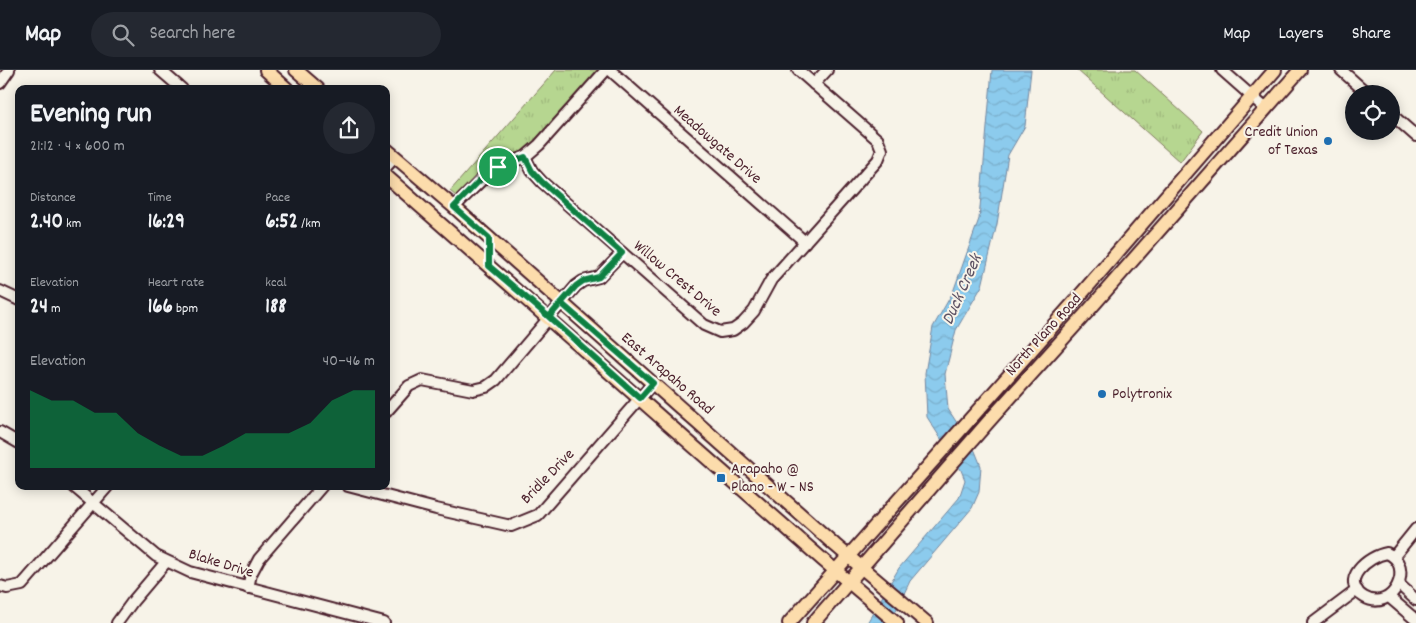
<!DOCTYPE html>
<html lang="en">
<head>
<meta charset="utf-8">
<style>
	:root { --surface:#171b24; --page:#242831; --text:#f1f3f6; --muted:#9ea1a6; --line:#363941; --accent:#0b8043 }
	body { margin:0; font-family:Dekko,sans-serif; background:var(--page); color:var(--text); height:100vh; display:flex; flex-direction:column; font-size:19px; white-space:nowrap }
	* { box-sizing:border-box; margin:0 }
	p { font-size:16px; color:var(--muted) }
	.icon { flex:none; width:28px; height:28px; fill:none; stroke:currentColor; stroke-width:2; stroke-linecap:round; stroke-linejoin:round }
	.map { position:relative; flex:1; overflow:hidden }
	.panel { position:absolute; left:15px; top:15px; width:375px; height:405px; display:flex; flex-direction:column; background:var(--surface); border-radius:10px; box-shadow:0 2px 12px #0003 }
	.panel>* { flex:none }
	.controls { position:absolute; left:1345px; top:15px; display:grid; gap:10px }
	.controls a { display:grid; place-items:center; width:55px; height:55px; border-radius:50%; background:var(--surface); box-shadow:0 2px 12px #0003; font-size:25px }
	.pin { position:absolute; display:grid; place-items:center; width:42px; height:42px; color:#fff; margin:-21px; border:2px solid #fff; border-radius:50%; box-shadow:0 1px 5px #0007 }
	.round { display:grid; place-items:center; flex:none; width:52px; height:52px; border-radius:26px; background:var(--page) }
	.overview { display:flex; align-items:center; justify-content:space-between; height:85px; padding:0 15px }
	h1 { font-size:28px; font-weight:800; line-height:38px }
	.stats { display:grid; grid-template-columns:repeat(3,1fr); gap:8px; height:85px; padding:5px 15px }
	.stats div { display:grid; align-content:center }
	.stats b { font-size:21px; font-weight:800 }
	.stats small { font-size:14px; font-weight:400 }
	.stats p { font-size:14px }
	.chart { height:140px; padding:10px 15px }
	.chart p { display:flex; justify-content:space-between }
	.chart svg { width:100%; height:90px; margin-top:5px; fill:var(--accent); opacity:.7 }
	header { display:flex; align-items:center; gap:30px; box-sizing:border-box; height:70px; padding:0 25px; background:var(--surface); border-bottom:1px solid var(--line) }
	header strong { font-size:24px }
	nav { display:flex; gap:28px; margin-inline-start:auto; font-size:18px }
	.search { width:350px; height:45px; background:var(--page); display:flex; align-items:center; gap:12px; box-sizing:border-box; padding:0 18px; border-radius:28px; color:var(--muted); font-size:19px }
	.map>svg:first-child { display:block }
	.park { fill:url(#park-tufts); stroke:#807a5e }
	.water { fill:url(#water-waves); stroke:#72869f }
	.lines { fill:none; stroke-linecap:round; stroke-linejoin:round }
	.minor-casing { stroke:#4a1f2b; stroke-width:14 }
	.major-casing { stroke:#4a1f2b; stroke-width:16 }
	.minor { stroke:#f7f3e8; stroke-width:10 }
	.major { stroke:#fcdcac; stroke-width:12 }
	.route-casing { stroke:#fff; stroke-width:10 }
	.route { stroke:#0b8043; stroke-width:6 }
	.poi-dot { fill:#1f6fb2; stroke:#f7f3e8; stroke-width:2 }
	.labels { text-anchor:middle; dominant-baseline:central; stroke-width:4; stroke-linejoin:round; paint-order:stroke }
	.poi-label { font-size:16px; fill:#4a1f2b; stroke:#f7f3e8; text-anchor:start }
	.street-label { font-size:16px; fill:#4a1f2b; stroke:#f7f3e8 }
	.water-label { font-size:18px; font-style:italic; fill:#5e5365; stroke:#f7f3e8 }
</style>
</head>
<body>
<header>
<strong>Map</strong>
<div class="search"><svg class="icon" aria-label="search" viewBox="0 0 24 24"><circle cx="10" cy="10" r="6"/><path d="M15 15l6 6"/></svg>Search here</div>
<nav><a>Map</a><a>Layers</a><a>Share</a></nav>
</header>
<div class="map">
<svg width="1416" height="553" viewBox="0 0 1416 553">
	<defs>
		<pattern id="park-tufts" width="24" height="20" patternUnits="userSpaceOnUse" patternTransform="scale(1.25)"><rect width="24" height="20" fill="#b6d690"/><path d="M3 7l-1-3M5 7V3M7 7l1-3M15 17l-1-3M17 17v-4M19 17l1-3" fill="none" stroke="#9eb77c"/></pattern>
		<pattern id="water-waves" width="16" height="10" patternUnits="userSpaceOnUse" patternTransform="scale(1.25)"><rect width="16" height="10" fill="#8ccbed"/><path d="M0 5q4-4 8 0t8 0" fill="none" stroke="#7aaecb"/></pattern>
	</defs>
	<rect width="100%" height="100%" fill="#f7f3e8"/>
	<filter id="ink" filterUnits="userSpaceOnUse"><feTurbulence type="fractalNoise" baseFrequency=".02" numOctaves="2"/><feDisplacementMap in="SourceGraphic" scale="10" xChannelSelector="R" yChannelSelector="G"/><feConvolveMatrix kernelMatrix="1 2 1 2 8 2 1 2 1" color-interpolation-filters="sRGB"/></filter>
	<g filter="url(#ink)">
		<!-- park -->
		<g class="park">
			<path d="M556,0H598L529,78L476,105L456,126L450,121Z"/>
			<path d="M1077,0H1135L1203,61L1180,92Z"/>
		</g>
		<!-- water -->
		<path class="water" d="M992,0H1031L1025,56L1008,85L997,154L982,216L956,260L945,304L948,339L975,381L981,396L979,422L972,438L910,511L890,553H867L899,498L959,428L965,410L961,400L927,347L925,303L933,257L953,222L979,149Z"/>
		<g class="lines">
			<!-- minor casing -->
			<g class="minor-casing">
				<g id="minor">
					<path d="M160,0L182,19"/>
					<path d="M610,0L805,172"/>
					<path d="M1222,0L1265,38"/>
					<path d="M1341,0L1368,24"/>
					<path d="M0,13L9,0"/>
					<path d="M814,14L827,0"/>
					<path d="M1391,44L1416,66"/>
					<path d="M525,87L532,101L542,112L704,255L720,262L733,260L743,253L754,241L771,210L878,90L882,80L878,70L798,0"/>
					<path d="M386,97L395,87"/>
					<path d="M454,137L488,104L497,97L525,87L539,75L606,0"/>
					<path d="M0,221L19,230"/>
					<path d="M386,342L409,316L422,310L473,320L486,317L496,310L576,216L583,211L599,207L622,183"/>
					<path d="M0,362L19,373"/>
					<path d="M73,416L156,486L190,502L384,553"/>
					<path d="M348,416L436,439L511,456L538,445L653,313"/>
					<path d="M1387,483C1416,495 1393,544 1364,527C1338,511 1368,486 1387,483Z"/>
					<path d="M1395,485L1416,459"/>
					<path d="M0,516L7,518L22,515L108,416"/>
					<path d="M1401,516L1416,530"/>
					<path d="M248,518L251,504L259,489L322,416"/>
					<path d="M1389,527L1416,550"/>
					<path d="M117,553L133,531L166,492"/>
					<path d="M1313,553L1357,520"/>
				</g>
			</g>
			<!-- major casing -->
			<g class="major-casing">
				<g id="major">
					<path d="M266,0L287,19"/>
					<path d="M296,0L318,19"/>
					<path d="M386,79L454,137L835,475L927,553"/>
					<path d="M386,106L823,490L897,553"/>
					<path d="M789,553L1076,230L1275,0"/>
					<path d="M813,553L989,351L1089,240L1300,0"/>
				</g>
			</g>
			<!-- minor -->
			<use href="#minor" class="minor"/>
			<!-- major -->
			<use href="#major" class="major"/>
		</g>
	</g>
	<g class="lines" filter="url(#ink)">
		<!-- route casing -->
		<g class="route-casing">
			<path id="route" d="M498,97L480,110L454,137L489,168V196L549,247L561,233L653,313L640,328L549,247L576,216L583,211L599,207L622,183L542,112L532,101L525,87L498,97"/>
		</g>
		<!-- route -->
		<use href="#route" class="route"/>
	</g>
	<!-- markers -->
	<g class="poi-dot">
		<circle cx="1328" cy="71" r="5"/>
		<circle cx="1102" cy="324" r="5"/>
		<rect x="716" y="403" width="10" height="10" rx="2.5"/>
	</g>
	<g class="labels">
		<!-- poi labels -->
		<g class="poi-label">
			<text x="1318" y="62" text-anchor="end">Credit Union<tspan x="1318" dy="18">of Texas</tspan></text>
			<text x="1112" y="324">Polytronix</text>
			<text x="731" y="399">Arapaho @<tspan x="731" dy="18">Plano - W - NS</tspan></text>
		</g>
		<!-- street labels -->
		<g class="street-label">
			<text transform="translate(717 75) rotate(41)">Meadowgate Drive</text>
			<text transform="translate(677 209) rotate(40)">Willow Crest Drive</text>
			<text transform="translate(1044 265) rotate(-48)">North Plano Road</text>
			<text transform="translate(667 304) rotate(41)">East Arapaho Road</text>
			<text transform="translate(548 407) rotate(-46)">Bridle Drive</text>
			<text transform="translate(221 494) rotate(17)">Blake Drive</text>
		</g>
		<!-- water labels -->
		<g class="water-label">
			<text transform="translate(963 220) rotate(-66)">Duck Creek</text>
		</g>
	</g>
</svg>
<div class="controls">
<a><svg class="icon" aria-label="locate" viewBox="0 0 24 24"><circle cx="12" cy="12" r="6"/><path d="M12 2v4M12 18v4M2 12h4M18 12h4"/></svg></a>
</div>
<div class="pin" style="left:498px;top:97px;background:#1e9e55"><svg class="icon" aria-label="arrive" viewBox="0 0 24 24"><path d="M6 21V4h12l-3 4 3 4H6"/></svg></div>
<section class="panel">
<div class="overview"><div><h1>Evening run</h1><p>21:12 · 4 × 600 m</p></div><a class="round"><svg class="icon" aria-label="share" viewBox="0 0 24 24"><path d="M12 15V3M7 8l5-5 5 5M5 13v7h14v-7"/></svg></a></div>
<div class="stats">
<div><p>Distance</p><b>2.40<small> km</small></b></div>
<div><p>Time</p><b>16:29</b></div>
<div><p>Pace</p><b>6:52<small> /km</small></b></div>
</div>
<div class="stats">
<div><p>Elevation</p><b>24<small> m</small></b></div>
<div><p>Heart rate</p><b>166<small> bpm</small></b></div>
<div><p>kcal</p><b>188</b></div>
</div>
<div class="chart"><p><span>Elevation</span>40–46 m</p>
<svg viewBox="0 0 160 44" preserveAspectRatio="none"><path d="M0 44V6L10 11L20 11L30 17L40 17L50 27L60 33L70 38L80 38L90 33L100 27L110 27L120 27L130 22L140 11L150 6L160 6V44z"/></svg>
</div>
</section>
</div>
</body>
</html>
